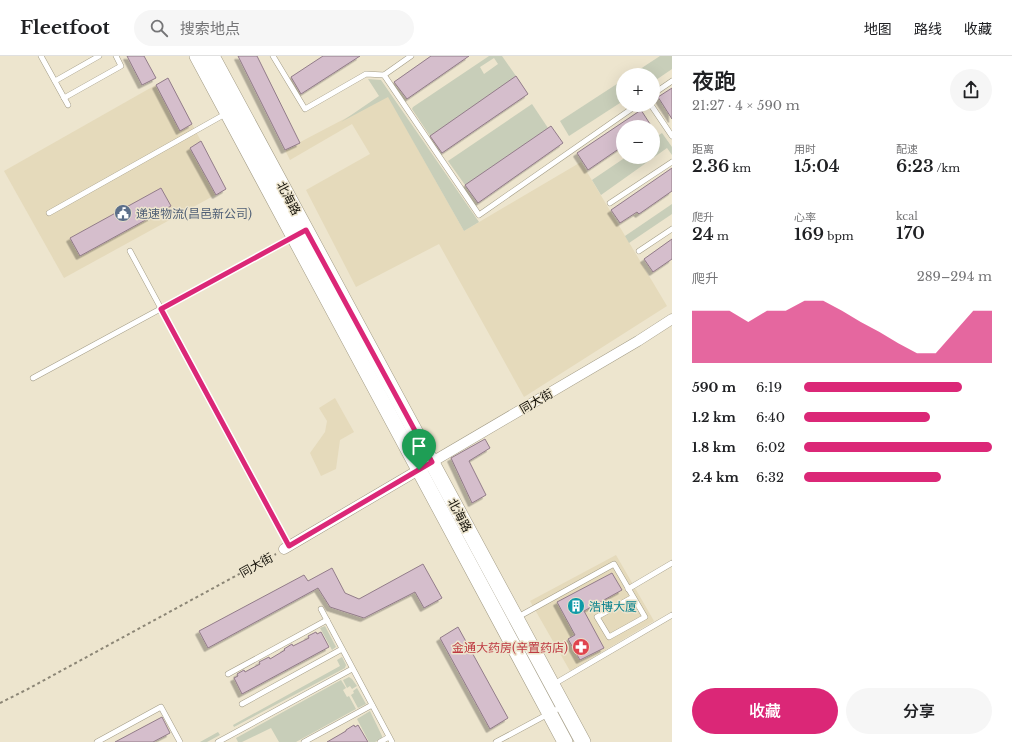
<!DOCTYPE html>
<html lang="zh">
<head>
<meta charset="utf-8">
<style>
	:root { --surface:#fff; --page:#f6f6f6; --text:#202124; --muted:#757577; --line:#e0e0e0; --accent:#db2777 }
	body { margin:0; font-family:"Libre Baskerville","Noto Sans SC",serif; background:var(--page); color:var(--text); height:100vh; display:flex; flex-direction:column; font-size:15px; white-space:nowrap }
	* { box-sizing:border-box; margin:0 }
	p { font-size:13px; color:var(--muted) }
	.icon { flex:none; width:22px; height:22px; fill:none; stroke:currentColor; stroke-width:2; stroke-linecap:round; stroke-linejoin:round }
	.map { position:relative; flex:1; overflow:hidden }
	.sheet { display:flex; flex-direction:column; background:var(--surface); width:340px }
	.sheet>* { flex:none }
	.fabs { position:absolute; left:616px; top:12px; display:grid; gap:8px }
	.fabs a { display:grid; place-items:center; width:44px; height:44px; border-radius:50%; background:var(--surface); box-shadow:0 4px 16px #0002; font-size:20px }
	.pin { position:absolute; display:grid; place-items:center; width:34px; height:34px; color:#fff; margin:-41px -17px; border-radius:50% 50% 50% 0; rotate:-45deg; box-shadow:0 0 4px #0007 }
	.pin .icon { rotate:45deg }
	.round { display:grid; place-items:center; flex:none; width:42px; height:42px; border-radius:21px; background:var(--page) }
	.summary { display:flex; align-items:center; justify-content:space-between; height:68px; padding:0 20px }
	h1 { font-size:22px; font-weight:600; line-height:30px }
	.metrics { display:grid; grid-template-columns:repeat(3,1fr); gap:6px; height:68px; padding:4px 20px }
	.metrics div { display:grid; align-content:center }
	.metrics b { font-size:17px; font-weight:600 }
	.metrics small { font-size:11px; font-weight:400 }
	.metrics p { font-size:11px }
	.chart { height:112px; padding:8px 20px }
	.chart p { display:flex; justify-content:space-between }
	.chart svg { width:100%; height:72px; margin-top:4px; fill:var(--accent); opacity:.7 }
	.button { display:flex; gap:8px; margin-top:auto; padding:8px 20px }
	.button a { flex:1; height:46px; border-radius:24px; background:var(--accent); color:#fff; font-size:16px; font-weight:600; line-height:46px; text-align:center }
	.button a+a { background:var(--page); color:var(--text) }
	ul { padding:0 20px; list-style:none; font-size:13px }
	li { display:grid; grid-template-columns:64px 48px 1fr; align-items:center; height:30px }
	li i { height:10px; border-radius:5px; background:var(--accent) }
	header { display:flex; align-items:center; gap:24px; box-sizing:border-box; height:56px; padding:0 20px; background:var(--surface); border-bottom:1px solid var(--line) }
	header strong { font-size:19px }
	nav { display:flex; gap:22px; margin-inline-start:auto; font-size:14px }
	.search { width:280px; height:36px; background:var(--page); display:flex; align-items:center; gap:10px; box-sizing:border-box; padding:0 14px; border-radius:22px; color:var(--muted); font-size:15px }
	main { display:flex; flex:1; min-height:0 }
	.map>svg:first-child { display:block }
	.built { fill:#e5dabb }
	.green { fill:#c8ceb9; fill-rule:evenodd }
	.building { fill:#d5becc; stroke:#927c89; filter:url(#shadow) }
	.lines { fill:none; stroke-linecap:round; stroke-linejoin:round }
	.lane-casing { stroke:#a39c86; stroke-width:6 }
	.street-casing { stroke:#a39c86; stroke-width:11 }
	.primary-casing { stroke:#a39c86; stroke-width:16 }
	.path { stroke:#8c8676; stroke-width:2; stroke-dasharray:3 3; stroke-linecap:butt }
	.lane { stroke:#fff; stroke-width:5 }
	.street { stroke:#fff; stroke-width:10 }
	.primary { stroke:#fff; stroke-width:15 }
	.route-casing { stroke:#fff; stroke-width:8 }
	.route { stroke:#db2777; stroke-width:5 }
	.labels { text-anchor:middle; dominant-baseline:central; stroke-width:3; stroke-linejoin:round; paint-order:stroke }
	.street-label { font-size:12px; fill:#15120a; stroke:#ede5ce }
	.service-label { font-size:12px; fill:#4e5e75; stroke:#ede5ce; text-anchor:start }
	.culture-label { font-size:12px; fill:#0d838f; stroke:#ede5ce; text-anchor:start }
	.health-label { font-size:12px; fill:#be3a42; stroke:#ede5ce; text-anchor:end }
</style>
</head>
<body>
<header>
<strong>Fleetfoot</strong>
<div class="search"><svg class="icon" aria-label="search" viewBox="0 0 24 24"><circle cx="10" cy="10" r="6"/><path d="M15 15l6 6"/></svg>搜索地点</div>
<nav><a>地图</a><a>路线</a><a>收藏</a></nav>
</header>
<main>
<div class="map">
<svg width="672" height="686" viewBox="0 0 672 686">
	<defs>
		<filter id="shadow"><feDropShadow dx="-3.5" dy="3.5" stdDeviation="0" flood-color="#0004"/></filter>
	</defs>
	<rect width="100%" height="100%" fill="#ede5ce"/>
	<!-- built -->
	<g class="built">
		<path d="M168,22L226,133L64,222L4,115Z"/>
		<path d="M388,40L464,175L581,106L667,250L524,341L439,188L356,231L306,134L370,98L352,68L290,104L285,94Z"/>
		<path d="M335,342L354,376L340,384L336,413L321,420L310,397L325,376L327,365L319,352Z"/>
		<path d="M616,499L654,565L570,615L530,545Z"/>
	</g>
	<!-- green -->
	<g class="green">
		<path d="M489,0H502L516,20L430,80L412,53L413,51ZM494,2L498,8L484,18L480,11Z"/>
		<path d="M660,0H672V13L653,26V19H631Z"/>
		<path d="M368,23L381,24L479,166L464,175L388,41L341,66L379,40Z"/>
		<path d="M623,24V45L569,80L560,65Z"/>
		<path d="M532,48L548,72L465,129L448,105Z"/>
		<path d="M662,77L672,91V99L667,92L601,139L592,124L626,101H653V83Z"/>
		<path d="M672,148V158L629,187L625,180Z"/>
		<path d="M325,570L336,591L332,594L320,572Z"/>
		<path d="M342,601L346,609L345,612L234,671L233,669L340,610L337,604Z"/>
		<path d="M349,621L352,623L357,630L352,633L350,630L347,632L343,624Z"/>
		<path d="M341,624L346,632L343,634L347,641L349,640L356,653L296,686H279L271,672L242,686H238L236,682Z"/>
		<path d="M357,632L366,648L358,652L351,639L354,637L353,635Z"/>
		<path d="M370,655L382,680V682L375,686H369L357,663Z"/>
		<path d="M218,676L220,679L207,686H200Z"/>
	</g>
	<!-- building -->
	<g class="building">
		<path d="M127,0H144L156,22L142,29Z"/>
		<path d="M238,0H257L300,87L285,94Z"/>
		<path d="M323,0H360L301,38L291,21Z"/>
		<path d="M431,0H469L407,43L394,26Z"/>
		<path d="M516,20L528,38L442,97L430,80Z"/>
		<path d="M168,22L192,68L180,75L156,29Z"/>
		<path d="M672,32V63L658,41Z"/>
		<path d="M641,54L652,71H623V90L588,114L577,97Z"/>
		<path d="M551,70L563,87L478,147L465,129Z"/>
		<path d="M201,85L226,133L216,139L190,92Z"/>
		<path d="M672,112V135L639,158L637,156L620,167L611,154Z"/>
		<path d="M161,132L171,150L80,200L70,182Z"/>
		<path d="M672,183V203L653,216L644,203Z"/>
		<path d="M485,383L490,392L469,405L486,439L472,447L451,402Z"/>
		<path d="M423,508L442,542L424,552L415,536L364,562L330,551L318,532L208,592L199,575L304,519L308,525L332,512L345,537L359,543Z"/>
		<path d="M612,517L622,534L584,555L604,592L580,604L568,583L575,579L557,546Z"/>
		<path d="M458,571L508,662L490,673L440,582Z"/>
		<path d="M316,576L317,578L321,576L329,591L242,638L234,622L238,620L237,618L244,614L245,616L260,608L259,606L269,601L270,603L285,594L284,593L292,588L293,590L309,582L308,580Z"/>
		<path d="M162,661L170,677L153,686H115Z"/>
		<path d="M354,669L355,671L358,669L368,686H327L346,675V674Z"/>
	</g>
	<g class="lines">
		<!-- lane casing -->
		<g class="lane-casing">
			<g id="lane">
				<path d="M41,0L68,49"/>
				<path d="M273,0L305,53L366,18L384,19L479,159L637,49"/>
				<path d="M384,19L411,0"/>
				<path d="M55,25L99,0"/>
				<path d="M653,38L672,25"/>
				<path d="M64,42L121,10L116,0"/>
				<path d="M651,49L672,80"/>
				<path d="M610,147L672,106"/>
				<path d="M49,157L227,57"/>
				<path d="M130,195L289,490"/>
				<path d="M639,195L672,173"/>
				<path d="M33,322L293,181"/>
				<path d="M628,533L672,507"/>
				<path d="M321,553L392,686"/>
				<path d="M518,561L614,508L645,561L609,581L597,561L633,541"/>
				<path d="M228,618L327,564"/>
				<path d="M554,628L672,559"/>
				<path d="M242,648L342,593"/>
				<path d="M97,686L161,651L180,686"/>
				<path d="M218,686L352,613"/>
				<path d="M304,686L372,649"/>
				<path d="M380,686L389,681"/>
				<path d="M496,686L563,650"/>
			</g>
		</g>
		<!-- street casing -->
		<g class="street-casing">
			<path id="street" d="M284,493L638,285L672,263"/>
		</g>
		<!-- primary casing -->
		<g class="primary-casing">
			<g id="primary">
				<path d="M197,0L565,686"/>
				<path d="M212,0L583,686"/>
			</g>
		</g>
		<!-- path -->
		<path class="path" d="M0,647L26,634L276,498"/>
		<!-- lane -->
		<use href="#lane" class="lane"/>
		<!-- street -->
		<use href="#street" class="street"/>
		<!-- primary -->
		<use href="#primary" class="primary"/>
	</g>
	<g class="lines">
		<!-- route casing -->
		<g class="route-casing">
			<path id="route" d="M306,174L432,406L289,490L161,253Z"/>
		</g>
		<!-- route -->
		<use href="#route" class="route"/>
	</g>
	<!-- icons -->
	<defs>
		<g id="civic-disc" transform="scale(0.9)"><circle r="9.5" fill="#5c6f8a" stroke="#ede5ce"/><path d="M-.6-6.5H3V-4.5H.6V-3L4-1V1h2V6H-6V1h2V-1L-.6-3ZM-1.2 2.5V6h2.4V2.5Z" fill="#fff"/></g>
		<g id="building-disc" transform="scale(0.9)"><circle r="9.5" fill="#0f9aa8" stroke="#ede5ce"/><path d="M-4-6H4V6H1V3H-1V6H-4ZM-2.5-4.3h1.7v1.8h-1.7ZM.8-4.3h1.7v1.8H.8ZM-2.5-1h1.7V.8h-1.7ZM.8-1h1.7V.8H.8Z" fill="#fff"/></g>
		<g id="pharmacy-disc" transform="scale(0.9)"><circle r="9.5" fill="#e0444e" stroke="#ede5ce"/><path d="M-2-6h4v4h4v4h-4v4h-4v-4h-4v-4h4Z" fill="#fff"/></g>
	</defs>
	<g fill-rule="evenodd">
		<use href="#civic-disc" x="123" y="157"/>
		<use href="#building-disc" x="576" y="550"/>
		<use href="#pharmacy-disc" x="581" y="591"/>
	</g>
	<g class="labels">
		<!-- street labels -->
		<g class="street-label">
			<text transform="translate(289 142) rotate(62)">北海路</text>
			<text transform="translate(536 345) rotate(-30)">同大街</text>
			<text transform="translate(460 459) rotate(62)">北海路</text>
			<text transform="translate(256 509) rotate(-29)">同大街</text>
		</g>
		<!-- service labels -->
		<g class="service-label">
			<text x="136" y="157">递速物流(昌邑新公司)</text>
		</g>
		<!-- culture labels -->
		<g class="culture-label">
			<text x="589" y="550">浩博大厦</text>
		</g>
		<!-- health labels -->
		<g class="health-label">
			<text x="568" y="591">金通大药房(辛置药店)</text>
		</g>
	</g>
</svg>
<div class="fabs">
<a>+</a>
<a>−</a>
</div>
<div class="pin" style="left:419px;top:414px;background:#1e9e55"><svg class="icon" aria-label="arrive" viewBox="0 0 24 24"><path d="M6 21V4h12l-3 4 3 4H6"/></svg></div>
</div>
<section class="sheet">
<div class="summary"><div><h1>夜跑</h1><p>21:27 · 4 × 590 m</p></div><a class="round"><svg class="icon" aria-label="share" viewBox="0 0 24 24"><path d="M12 15V3M7 8l5-5 5 5M5 13v7h14v-7"/></svg></a></div>
<div class="metrics">
<div><p>距离</p><b>2.36<small> km</small></b></div>
<div><p>用时</p><b>15:04</b></div>
<div><p>配速</p><b>6:23<small> /km</small></b></div>
</div>
<div class="metrics">
<div><p>爬升</p><b>24<small> m</small></b></div>
<div><p>心率</p><b>169<small> bpm</small></b></div>
<div><p>kcal</p><b>170</b></div>
</div>
<div class="chart"><p><span>爬升</span>289–294 m</p>
<svg viewBox="0 0 160 44" preserveAspectRatio="none"><path d="M0 44V12L10 12L20 12L30 19L40 12L50 12L60 6L70 6L80 12L90 19L100 25L110 32L120 38L130 38L140 25L150 12L160 12V44z"/></svg>
</div>
<ul>
<li><b>590 m</b>6:19<i style="width:84%"></i></li>
<li><b>1.2 km</b>6:40<i style="width:67%"></i></li>
<li><b>1.8 km</b>6:02<i style="width:100%"></i></li>
<li><b>2.4 km</b>6:32<i style="width:73%"></i></li>
</ul>
<div class="button"><a>收藏</a><a>分享</a></div>
</section>
</main>
</body>
</html>
